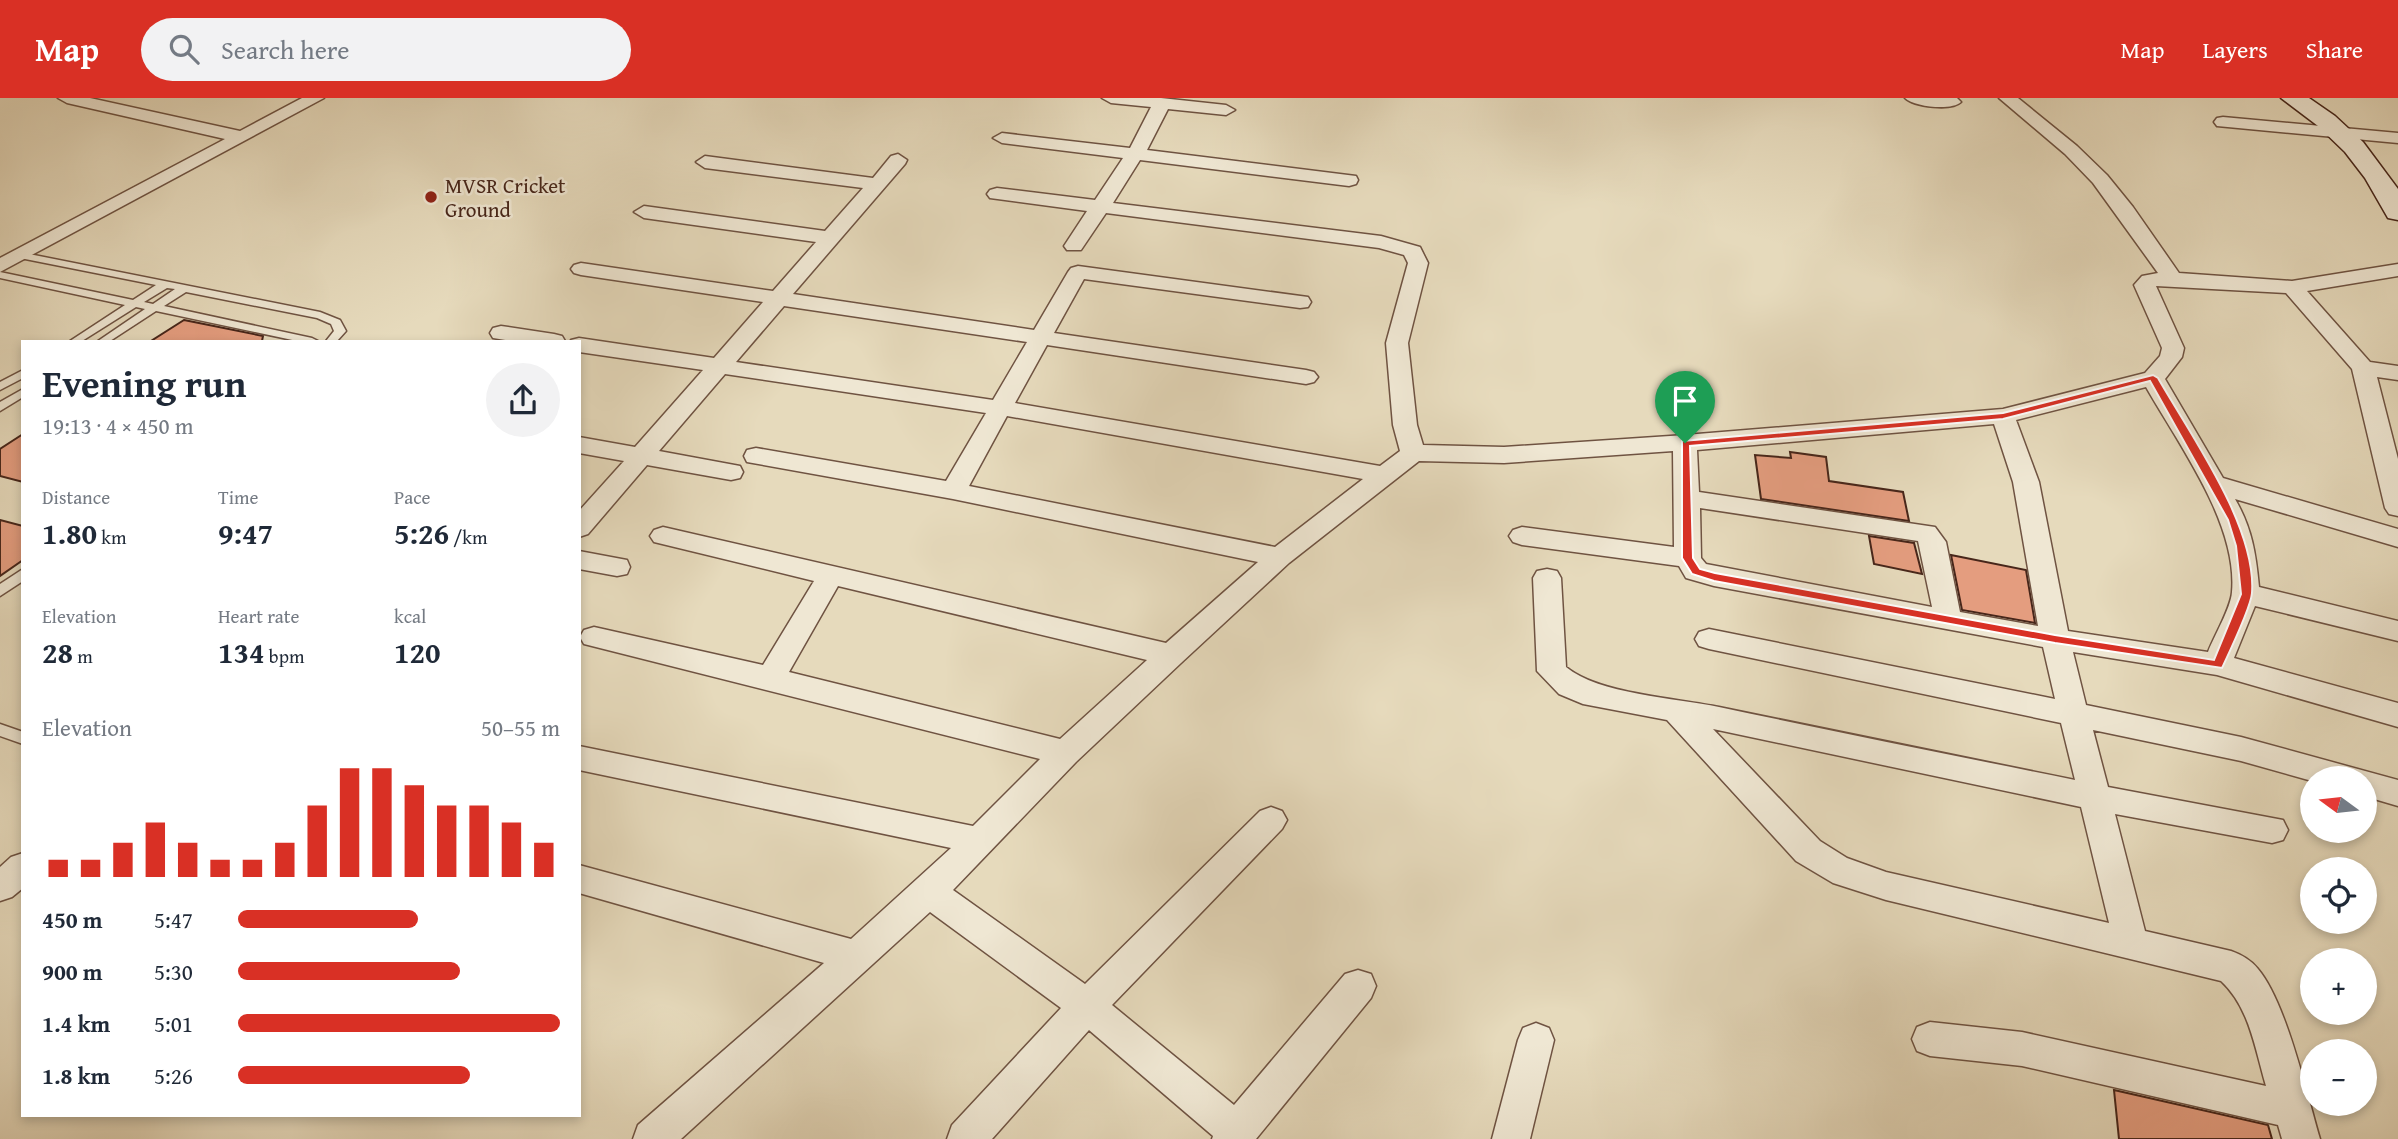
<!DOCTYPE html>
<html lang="en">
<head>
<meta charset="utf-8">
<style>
	:root { --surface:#fff; --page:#f2f2f3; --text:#1f2937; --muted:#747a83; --accent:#d93025 }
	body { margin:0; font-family:"Gentium Book Plus",serif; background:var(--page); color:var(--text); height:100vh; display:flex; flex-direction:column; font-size:26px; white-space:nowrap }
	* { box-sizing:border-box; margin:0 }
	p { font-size:23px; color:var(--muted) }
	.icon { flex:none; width:38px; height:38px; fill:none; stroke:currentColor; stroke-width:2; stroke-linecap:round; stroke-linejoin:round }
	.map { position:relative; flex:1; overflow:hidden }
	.side { position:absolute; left:21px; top:242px; width:560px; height:777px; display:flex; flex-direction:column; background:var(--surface); border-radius:0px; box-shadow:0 4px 10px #0003 }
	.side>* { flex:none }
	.needle { width:46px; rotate:285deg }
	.tools { position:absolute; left:2300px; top:668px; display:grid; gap:14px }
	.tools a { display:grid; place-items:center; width:77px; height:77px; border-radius:50%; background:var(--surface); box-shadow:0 4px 10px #0003; font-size:35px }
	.pin { position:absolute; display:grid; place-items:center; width:60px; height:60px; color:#fff; margin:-72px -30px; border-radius:50% 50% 50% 0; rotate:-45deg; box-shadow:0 0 7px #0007 }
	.pin .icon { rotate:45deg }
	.round { display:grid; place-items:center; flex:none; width:74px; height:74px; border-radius:37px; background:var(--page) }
	.summary { display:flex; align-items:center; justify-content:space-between; height:119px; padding:0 21px }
	h1 { font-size:38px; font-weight:700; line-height:52px }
	.stats { display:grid; grid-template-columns:repeat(3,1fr); gap:10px; height:119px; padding:7px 21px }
	.stats div { display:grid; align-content:center }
	.stats b { font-size:30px; font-weight:700 }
	.stats small { font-size:19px; font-weight:400 }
	.stats p { font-size:19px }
	.chart { height:196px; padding:14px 21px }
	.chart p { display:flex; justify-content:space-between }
	.chart svg { width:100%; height:126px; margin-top:7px; stroke:var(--accent); stroke-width:6 }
	ul { padding:0 21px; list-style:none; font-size:23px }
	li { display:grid; grid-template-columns:112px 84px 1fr; align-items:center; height:52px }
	li i { height:18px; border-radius:9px; background:var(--accent) }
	header { display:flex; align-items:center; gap:42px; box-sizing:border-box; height:98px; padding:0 35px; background:var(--accent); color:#fff }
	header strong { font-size:33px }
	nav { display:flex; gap:38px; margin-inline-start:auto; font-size:24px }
	.search { width:490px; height:63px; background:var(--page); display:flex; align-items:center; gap:18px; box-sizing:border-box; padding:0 24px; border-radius:38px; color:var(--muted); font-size:26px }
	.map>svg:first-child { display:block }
	.building { fill:#e49d7f; stroke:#47261a; stroke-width:2 }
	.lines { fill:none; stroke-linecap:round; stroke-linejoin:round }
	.lane-casing { stroke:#6f5342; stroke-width:3 }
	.street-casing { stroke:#6f5342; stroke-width:3 }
	.secondary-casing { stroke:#47261a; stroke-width:3 }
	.lane { fill:#efe7d3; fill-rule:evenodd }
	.street { fill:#efe7d3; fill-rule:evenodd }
	.secondary { fill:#efe7d3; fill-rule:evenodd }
	.route { fill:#d93025; stroke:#fff; stroke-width:2; fill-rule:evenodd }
	.poi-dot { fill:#8f2418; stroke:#efe7d3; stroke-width:2.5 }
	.labels { text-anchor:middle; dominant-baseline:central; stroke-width:5; stroke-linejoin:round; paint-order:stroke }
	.far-poi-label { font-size:21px; fill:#47261a; stroke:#efe7d3; text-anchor:start }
</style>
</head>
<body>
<header>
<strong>Map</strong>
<div class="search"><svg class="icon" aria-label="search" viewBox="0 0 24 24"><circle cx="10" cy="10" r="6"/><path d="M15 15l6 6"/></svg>Search here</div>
<nav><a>Map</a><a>Layers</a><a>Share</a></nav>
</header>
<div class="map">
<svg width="2398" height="1041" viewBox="0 0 2398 1041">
	<rect width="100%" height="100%" fill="#e6dabc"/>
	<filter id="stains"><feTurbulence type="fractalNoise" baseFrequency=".00286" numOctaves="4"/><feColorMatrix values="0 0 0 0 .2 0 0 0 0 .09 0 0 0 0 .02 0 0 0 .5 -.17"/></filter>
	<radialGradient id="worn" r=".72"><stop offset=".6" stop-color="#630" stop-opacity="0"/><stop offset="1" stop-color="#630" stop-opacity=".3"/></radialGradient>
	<!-- building -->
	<g class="building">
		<path d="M184,222L263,238L262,243H151Z"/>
		<path d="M23,336V384L0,378V351Z"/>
		<path d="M1790,354L1826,359L1829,383L1903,394L1909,423L1761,401L1755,357L1791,360Z"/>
		<path d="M0,422L23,428V462L0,478Z"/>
		<path d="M1869,438L1914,445L1922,476L1874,466Z"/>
		<path d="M1951,457L2026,472L2035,525L1962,512Z"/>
		<path d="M2114,992L2268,1027L2272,1041H2119Z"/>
	</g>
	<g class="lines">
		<!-- lane casing -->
		<g class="lane-casing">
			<g id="lane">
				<path d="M19,154L320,214L340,222L346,233L337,243H326L334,233L331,226L317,220L186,194L164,208L312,240L318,243H297L156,213L110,243H98L145,211L136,209L82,243H70L125,207L0,180V174L133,202L156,187L15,159V155ZM167,190L175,191L153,206L144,204Z"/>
				<path d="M23,272V280L0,292V284Z"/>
				<path d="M23,291V299L0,313V304Z"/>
				<path d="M23,471V483L0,498V486Z"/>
				<path d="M0,626L23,634V646L0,638Z"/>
			</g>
		</g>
		<!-- street casing -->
		<g class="street-casing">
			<g id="street">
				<path d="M58,0H90L240,33L302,0H324L0,174V160L225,41L67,5Z"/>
				<path d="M1102,0H1161L1226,7L1235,12L1226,17L1168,11L1147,52L1356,78L1358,82L1356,86L1349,88L1140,62L1113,105L1381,138L1420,149L1428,165L1408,245L1417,327L1423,347L1504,349L1685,337L2003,311L2145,275L2160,258L2162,250L2134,187L2142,178L2158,175L2093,85L2065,56L1999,0H2018L2077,48L2107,77L2133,109L2179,175L2292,183L2398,166V178L2307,193L2370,264L2398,268V282L2377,279L2398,361V418L2389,416L2385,410L2352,271L2286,195L2156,188L2184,250L2182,259L2165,281L2223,380L2398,431V449L2235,401C2252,430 2256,456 2259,489L2398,523V543L2255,508L2234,560L2398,605V629L2217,577L2073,554L2086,607L2241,639L2398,682V708L2364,698V681H2312V683L2241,663L2093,632L2108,689L2283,722L2288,732L2283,742L2272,745L2115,716L2145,833L2231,853C2242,857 2251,862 2258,871C2286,904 2307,997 2320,1041H2282L2278,1027L2022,968L1930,958L1917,953L1912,941L1917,929L1930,924L2022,934L2266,988C2255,951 2250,910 2221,883L1886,802L1833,785L1796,763L1667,622L1583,606L1559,596L1537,573L1533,480L1537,473L1547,471L1557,473L1561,480L1566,569C1598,596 1676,600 1719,609C1837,634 1956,658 2075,682L2061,625L1709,551L1699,548L1695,541L1699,534L1709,531L2055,601L2043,549L1714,488L1686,480L1679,468L1522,447L1513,444L1509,438L1513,432L1522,429L1674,449L1673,353L1504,365L1419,363L1289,465L1181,565L1076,664L953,792L1085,886L1260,713L1271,709L1282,713L1287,722L1282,731L1112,907L1234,1007L1345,876L1358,872L1371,876L1376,888L1371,900L1256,1041H1212L1213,1038L1089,932L992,1041H947L952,1027L1061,910L930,814L681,1041H633L638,1027L824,865L579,795V767L851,841L951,750L579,672V648L973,728L1040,661L584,546L580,539L584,532L594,529L763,567L814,483L654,444L650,438L654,432L663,429L1166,545L1258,464L953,401L747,364L744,358L747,352L756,350L946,383L986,315L725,276L659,353L740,368L743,374L740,380L731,382L647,367L588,436L579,439V413L624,363L579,355V339L635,349L703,272L579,254V243L571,242L579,240L714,260L763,204L581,177L574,175L571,171L574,167L581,165L773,193L816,144L644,120L634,114L644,108L825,133L863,90L705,70L696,64L705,58L873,80L891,58L898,56L907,62L905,66L793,196L1034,232L1068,174L1071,170L1078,168L1308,199L1311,204L1308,209L1300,210L1084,181L1054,235L1306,272L1314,274L1318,279L1314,284L1306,286L1047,247L1015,305L1380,368L1400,353L1393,327L1386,245L1408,165L1404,157L1379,150L1106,115L1081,152H1067L1064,148L1087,113L990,100L987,96L990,92L997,90L1095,102L1123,60L1002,45L993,40L1002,35L1130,50L1151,9L1111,5ZM784,208L1027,244L993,302L736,264ZM2146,289C2179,347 2238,426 2232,494C2231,510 2214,538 2208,554L2068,533L2039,384L2016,322ZM1007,318L1363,381L1275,449L969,388ZM1994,326L2013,384L2038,528L1960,514L1946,444L1935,429L1699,394L1697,352ZM1700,410L1918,443L1932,509L1706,466L1701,460ZM838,488L1147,562L1060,641L789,574ZM1713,631L2081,709L2109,825L1886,774L1847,760L1820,743Z"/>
				<path d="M1905,0H1957L1961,4C1952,13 1914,9 1905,0Z"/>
				<path d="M2223,19L2398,35V45L2217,28L2214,24L2217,20Z"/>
				<path d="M501,228L554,236L562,238L565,243H512L493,240L490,235L493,230Z"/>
				<path d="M579,453L627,462L630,469L627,476L617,478L579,471Z"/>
				<path d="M23,755V790L12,799L0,803V769L11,759Z"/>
				<path d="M1536,925L1549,930L1554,942L1530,1041H1492L1518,942L1523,930Z"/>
			</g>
		</g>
		<!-- secondary casing -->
		<g class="secondary-casing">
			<path id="secondary" d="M2281,0H2309L2335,18L2363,44L2398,91V122L2388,120L2365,80L2345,54L2318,28Z"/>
		</g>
		<!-- lane -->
		<use href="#lane" class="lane"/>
		<!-- street -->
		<use href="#street" class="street"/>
		<!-- secondary -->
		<use href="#secondary" class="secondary"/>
	</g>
	<!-- route -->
	<path class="route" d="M2153,277L2158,280C2190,336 2257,429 2252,495C2251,509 2229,555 2222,570L2055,545L1714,483L1692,476L1682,460V343L2003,315ZM2150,283L2228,422L2236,448L2241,496L2214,562L2055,537L1715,475L1700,471L1693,460L1690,348L2003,321Z"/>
	<!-- markers -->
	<circle class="poi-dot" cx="431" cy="99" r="7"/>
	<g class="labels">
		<!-- far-poi labels -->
		<g class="far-poi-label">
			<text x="445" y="87">MVSR Cricket<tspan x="445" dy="24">Ground</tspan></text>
		</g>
	</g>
	<rect width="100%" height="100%" filter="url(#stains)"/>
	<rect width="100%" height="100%" fill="url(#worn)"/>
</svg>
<div class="tools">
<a><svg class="needle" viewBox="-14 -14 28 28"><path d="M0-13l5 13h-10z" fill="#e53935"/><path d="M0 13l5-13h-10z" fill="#747a83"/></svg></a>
<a><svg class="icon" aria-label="locate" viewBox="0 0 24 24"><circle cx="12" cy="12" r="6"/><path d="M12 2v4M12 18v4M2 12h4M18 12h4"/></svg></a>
<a>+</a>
<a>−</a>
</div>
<div class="pin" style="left:1685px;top:345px;background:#1e9e55"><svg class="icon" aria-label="arrive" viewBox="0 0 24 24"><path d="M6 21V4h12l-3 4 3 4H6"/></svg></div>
<section class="side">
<div class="summary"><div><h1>Evening run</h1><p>19:13 · 4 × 450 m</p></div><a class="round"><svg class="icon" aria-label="share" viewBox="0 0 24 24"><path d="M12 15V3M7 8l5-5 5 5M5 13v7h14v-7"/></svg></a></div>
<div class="stats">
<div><p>Distance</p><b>1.80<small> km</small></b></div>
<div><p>Time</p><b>9:47</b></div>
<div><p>Pace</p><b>5:26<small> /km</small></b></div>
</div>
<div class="stats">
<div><p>Elevation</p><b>28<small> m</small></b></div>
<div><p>Heart rate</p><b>134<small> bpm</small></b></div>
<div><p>kcal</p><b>120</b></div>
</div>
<div class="chart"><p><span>Elevation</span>50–55 m</p>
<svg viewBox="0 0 160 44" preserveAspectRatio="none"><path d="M5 44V38M15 44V38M25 44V32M35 44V25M45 44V32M55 44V38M65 44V38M75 44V32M85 44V19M95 44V6M105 44V6M115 44V12M125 44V19M135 44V19M145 44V25M155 44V32"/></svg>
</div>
<ul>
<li><b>450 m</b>5:47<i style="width:56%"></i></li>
<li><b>900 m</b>5:30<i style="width:69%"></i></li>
<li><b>1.4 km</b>5:01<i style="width:100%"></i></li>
<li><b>1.8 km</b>5:26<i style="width:72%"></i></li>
</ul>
</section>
</div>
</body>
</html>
